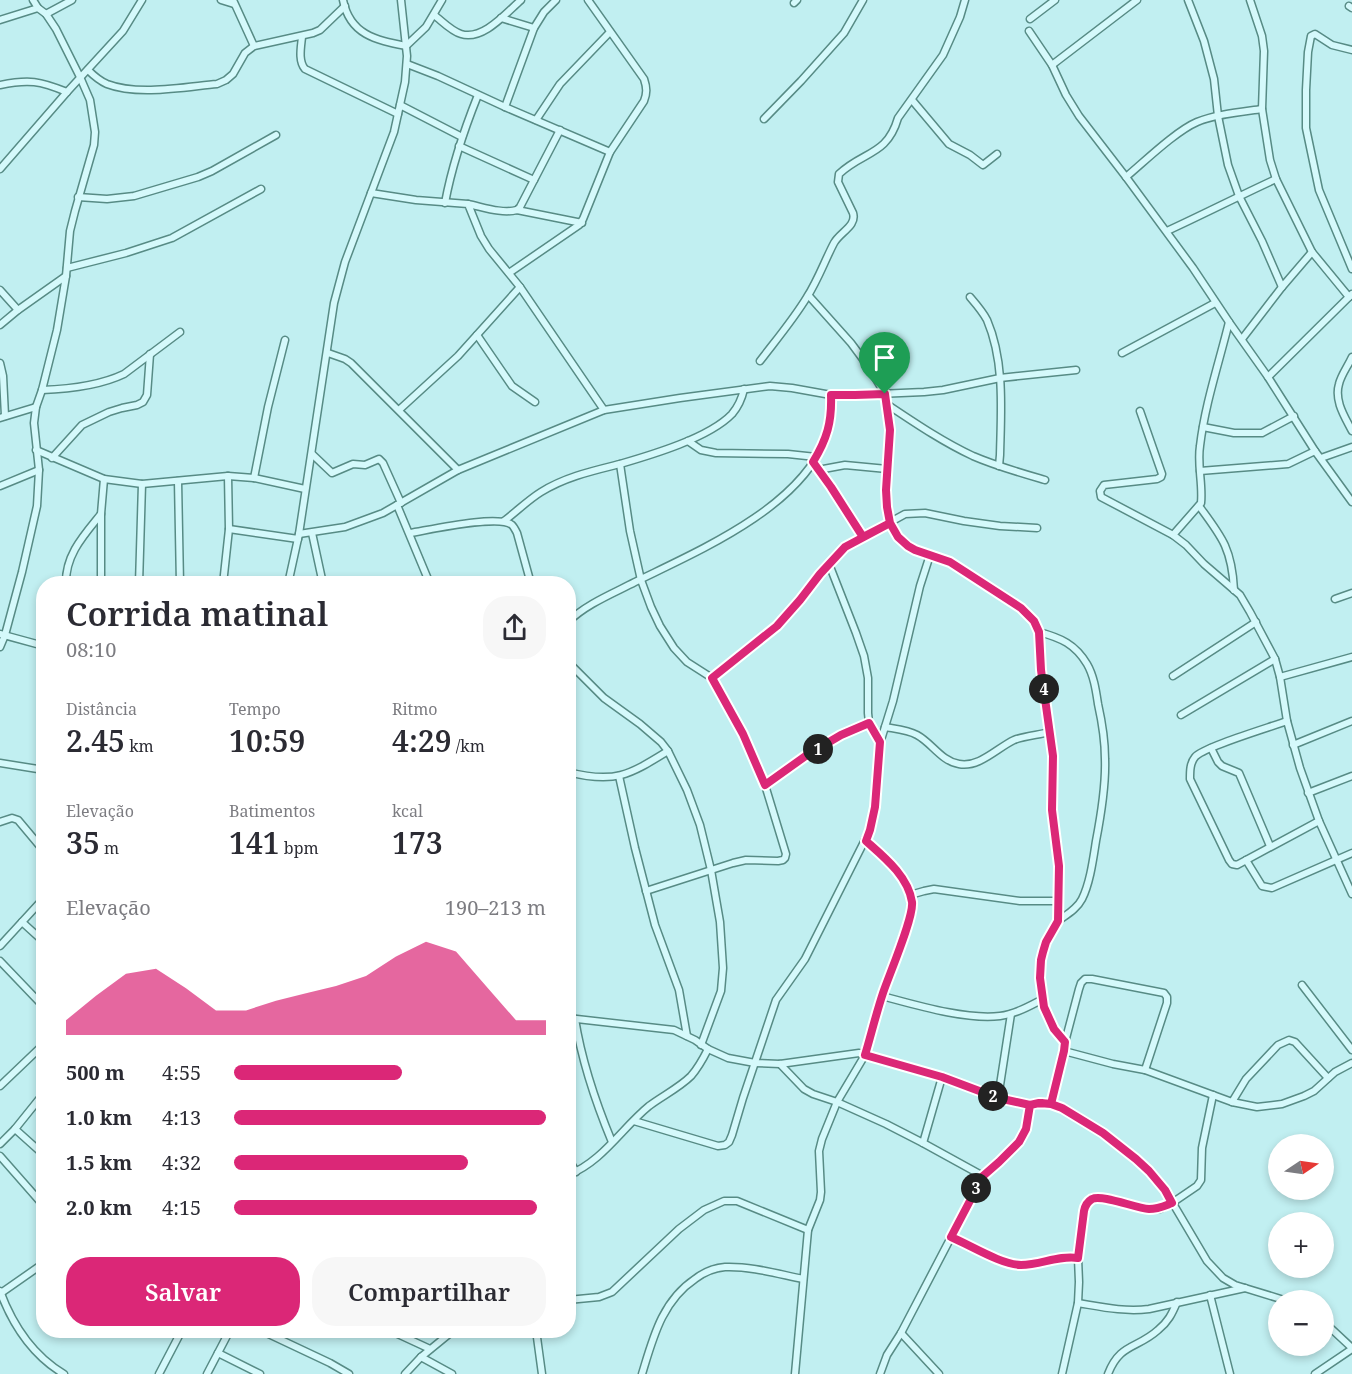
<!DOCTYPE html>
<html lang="pt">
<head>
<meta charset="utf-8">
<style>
	:root { --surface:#fff; --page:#f7f7f7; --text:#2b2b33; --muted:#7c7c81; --accent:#db2777 }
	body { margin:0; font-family:"Noto Serif",serif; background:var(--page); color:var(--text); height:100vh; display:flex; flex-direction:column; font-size:22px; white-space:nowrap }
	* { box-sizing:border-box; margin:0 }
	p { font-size:20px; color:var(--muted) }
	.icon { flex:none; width:33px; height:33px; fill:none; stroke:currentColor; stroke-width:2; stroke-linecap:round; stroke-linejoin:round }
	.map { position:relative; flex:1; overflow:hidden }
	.details { position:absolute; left:36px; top:576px; width:540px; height:762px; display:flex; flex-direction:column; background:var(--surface); border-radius:24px; box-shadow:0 3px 9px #0003 }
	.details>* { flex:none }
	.needle { width:39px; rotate:77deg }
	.controls { position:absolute; left:1268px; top:1134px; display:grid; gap:12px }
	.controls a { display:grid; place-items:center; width:66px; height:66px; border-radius:50%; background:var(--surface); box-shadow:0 3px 9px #0003; font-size:30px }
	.pin { position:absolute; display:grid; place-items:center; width:51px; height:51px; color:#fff; margin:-62px -26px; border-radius:50% 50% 50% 0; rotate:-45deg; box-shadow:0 0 6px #0007 }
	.pin .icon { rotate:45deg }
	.km { position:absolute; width:30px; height:30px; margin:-15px; border-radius:50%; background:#222; color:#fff; font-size:16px; line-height:30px; text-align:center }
	.round { display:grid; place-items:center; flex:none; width:63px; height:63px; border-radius:24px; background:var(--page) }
	.headline { display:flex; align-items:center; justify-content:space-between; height:102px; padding:0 30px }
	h1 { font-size:33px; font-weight:600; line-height:45px }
	.metrics { display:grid; grid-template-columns:repeat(3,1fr); gap:9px; height:102px; padding:6px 30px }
	.metrics div { display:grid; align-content:center }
	.metrics b { font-size:30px; font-weight:600 }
	.metrics small { font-size:16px; font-weight:400 }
	.metrics p { font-size:16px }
	.chart { height:168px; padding:12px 30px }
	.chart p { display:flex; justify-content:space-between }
	.chart svg { width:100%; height:108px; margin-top:6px; fill:var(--accent); opacity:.7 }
	.action { display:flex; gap:12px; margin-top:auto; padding:12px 30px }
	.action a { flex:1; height:69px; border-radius:24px; background:var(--accent); color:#fff; font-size:24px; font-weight:600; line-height:69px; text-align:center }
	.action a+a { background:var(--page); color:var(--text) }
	ul { padding:0 30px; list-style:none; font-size:20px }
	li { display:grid; grid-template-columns:96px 72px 1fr; align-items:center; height:45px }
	li i { height:15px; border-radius:8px; background:var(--accent) }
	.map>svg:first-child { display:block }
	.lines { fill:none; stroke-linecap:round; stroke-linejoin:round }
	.minor-casing { stroke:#578b85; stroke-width:9 }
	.minor { stroke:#d5f9fb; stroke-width:6 }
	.route-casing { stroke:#fff; stroke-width:12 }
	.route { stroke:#db2777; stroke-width:8 }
</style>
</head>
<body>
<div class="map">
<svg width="1352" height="1374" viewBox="0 0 1352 1374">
	<rect width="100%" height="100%" fill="#c1eff1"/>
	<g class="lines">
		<!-- minor casing -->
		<g class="minor-casing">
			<g id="minor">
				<path d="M221,0L234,4"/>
				<path d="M233,0L254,46"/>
				<path d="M343,0C350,35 376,40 406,46L426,27L442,0"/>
				<path d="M1188,0L1204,41L1214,79L1218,116L1228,165L1239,196L1262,241L1282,287L1312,252"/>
				<path d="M1250,0L1262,36L1264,51L1262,109L1270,160L1276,179L1312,252L1349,297"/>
				<path d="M794,3L797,0"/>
				<path d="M1349,6L1352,8"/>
				<path d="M46,14L72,0"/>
				<path d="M434,15C442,21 451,31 461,34C483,41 506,13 521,0"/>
				<path d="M501,18L534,28"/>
				<path d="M1030,19L1055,0"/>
				<path d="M0,20L38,8"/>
				<path d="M1029,31L1052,65L1066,95L1079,116L1126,177L1193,268L1229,322L1268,377L1315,451L1352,502"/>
				<path d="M302,37C301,47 298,61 305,69L398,114"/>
				<path d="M1352,50L1332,45L1315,34L1311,36L1308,52L1306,90V128L1319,190L1352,269"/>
				<path d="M407,64L438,76L505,107L610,152"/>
				<path d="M1052,65L1137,0"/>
				<path d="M88,70C94,76 100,81 107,84C138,96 185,87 217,84L226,80L233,74L245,53L254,46L313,33L320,30L345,6"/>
				<path d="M0,85C29,79 40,81 67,92"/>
				<path d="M912,100L949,144L970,155L983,165L997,154"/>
				<path d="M400,105L462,137"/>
				<path d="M505,107L534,28L544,12L556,0"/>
				<path d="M764,119L801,81L844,33L863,0"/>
				<path d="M536,120L560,84L610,32"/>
				<path d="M459,146L534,180"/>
				<path d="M0,169L67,92L123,31L142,0"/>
				<path d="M1126,177C1145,161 1176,131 1197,122C1217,114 1241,112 1262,109"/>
				<path d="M371,193L416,200L468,204L481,236L489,249L520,287L604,410"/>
				<path d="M78,197L107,199L134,196L198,177L212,171L276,135"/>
				<path d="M445,203C452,165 464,130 478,95"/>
				<path d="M468,204C483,207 502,214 517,210L582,223"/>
				<path d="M517,210L520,207L560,130"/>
				<path d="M1167,231C1204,214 1239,196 1276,179"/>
				<path d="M67,268L126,253L172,238L261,189"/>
				<path d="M509,273L579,225L583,219L610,152L644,101C647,93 647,88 644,79L588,0"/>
				<path d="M0,290L18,310"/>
				<path d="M809,296L851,343L868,366L885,394L890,430L886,490L887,507L890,523L898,536L915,550L950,562L1021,608L1034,621L1039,632L1041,670L1053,756V824L1059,865L1058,921L1046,942L1043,952L1041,960L1040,978L1044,1007L1054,1029L1065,1042L1051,1104"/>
				<path d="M970,297C976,304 983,312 987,320C1005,362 1001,411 1000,455L999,466"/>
				<path d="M0,325L18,310L66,276"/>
				<path d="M477,335L512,386L535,402"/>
				<path d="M1242,339L1282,287"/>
				<path d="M328,353L345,359L351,363L458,470"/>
				<path d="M1122,353L1215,303"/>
				<path d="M1352,357C1348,366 1341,375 1339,384C1334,401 1345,417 1352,431"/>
				<path d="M760,361C776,340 793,320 807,297C818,280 825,260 834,243C840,232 857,226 853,213L838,182L839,174C863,151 887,156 898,118L943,55L960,17L965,0"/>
				<path d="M0,363L3,376L5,416"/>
				<path d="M1268,377L1352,294"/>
				<path d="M42,390C70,389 99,386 124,374L180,332"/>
				<path d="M888,405C915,423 943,442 973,456C996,466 1021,473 1045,480"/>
				<path d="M399,410L458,356L520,287"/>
				<path d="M1140,411L1162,474L1161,477L1157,479L1104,485L1100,491L1101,497L1173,535L1186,545L1204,564L1240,595L1250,612L1275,659L1280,677L1287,721L1300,768L1319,821L1352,894"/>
				<path d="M0,418L36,407"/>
				<path d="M1203,427L1234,433H1262L1294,416"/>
				<path d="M688,441L701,450L716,453L788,454L816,457"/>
				<path d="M36,450L104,479L142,484L228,476L254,478L305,489"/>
				<path d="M312,454L332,473L353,464L365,465L379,459L383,463L401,503"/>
				<path d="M52,458L82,425L109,412L122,408L137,405L143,402L147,395L150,354"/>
				<path d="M1321,458L1352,447"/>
				<path d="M813,462L831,487L863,537"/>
				<path d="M818,470L845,465L887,469"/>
				<path d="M1200,471L1288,464L1315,451"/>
				<path d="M254,478L268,407L285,340"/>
				<path d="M178,481L180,584"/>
				<path d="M0,486L39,470"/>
				<path d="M397,505L430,584"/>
				<path d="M1199,506C1222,537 1232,549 1234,590"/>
				<path d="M504,521C516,512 528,500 541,492C565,477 592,471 620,464"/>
				<path d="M229,529L298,539"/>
				<path d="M312,533L323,584"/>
				<path d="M410,533C429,530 499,514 512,525C513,526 516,531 517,533L531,584"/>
				<path d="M299,534L345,527L383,513L458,470L604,410L680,398L770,386L792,388L831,395H855L924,392L943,390L1000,378L1076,370"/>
				<path d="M1173,535L1201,503C1203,484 1197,465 1200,446C1205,404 1219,363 1229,322"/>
				<path d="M829,564L856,633L864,656L868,678V713L869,723L880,743"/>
				<path d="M66,584C65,555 84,535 101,514"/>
				<path d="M101,584V514L104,479"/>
				<path d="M139,584L142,484"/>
				<path d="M223,584L229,529L228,476"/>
				<path d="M288,584L299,534L334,303L345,262L394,132L405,82L407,56L401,0"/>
				<path d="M1335,599L1352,593"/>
				<path d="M568,622C586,604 614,593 635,582C698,551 798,509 825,440C831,425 831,410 831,395"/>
				<path d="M1039,632C1061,638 1075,644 1087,664C1094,676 1096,691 1098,704C1102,722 1105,740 1105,759C1106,786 1101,815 1096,841C1093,860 1090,883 1082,899C1077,909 1066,915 1058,921"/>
				<path d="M0,634L44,646"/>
				<path d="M0,647L5,635L22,572L37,506L39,470L34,423L36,407L42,390L57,330L66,276L70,231L75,211L94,145L95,132L90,100L80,77L56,29L46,14L38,8L33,0"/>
				<path d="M568,662L604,698L640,724L661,742L668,751L687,790L700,825L711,870L720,922L723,968L721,991L701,1045"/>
				<path d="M1173,676L1256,622"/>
				<path d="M1280,677L1352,657"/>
				<path d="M712,678L777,626L800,600L820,574L845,547L905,514L925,513L964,521L1000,526L1037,528"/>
				<path d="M1181,715L1275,659"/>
				<path d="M1287,721C1271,727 1203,747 1195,757C1190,763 1190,771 1190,779L1229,860L1232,864L1237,865L1319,821"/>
				<path d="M41,725L44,741"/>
				<path d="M885,727C896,729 908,730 917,735C932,743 941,761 959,764C979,768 997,748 1014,740C1025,736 1038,735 1050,732"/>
				<path d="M1293,745L1352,721"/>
				<path d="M1211,748L1218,762L1222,766L1239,773L1270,846"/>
				<path d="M0,763L44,770"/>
				<path d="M568,772C615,784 629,775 668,751"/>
				<path d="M619,776L635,848L655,925L679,990L687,1036"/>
				<path d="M765,785L807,755L841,736L869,723"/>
				<path d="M1308,793L1352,776"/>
				<path d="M0,822L12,818L18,820L44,851"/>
				<path d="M1246,860L1262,886L1272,888L1352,853"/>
				<path d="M646,891L733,863L746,860L778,861L783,860L785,858L786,854L765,785L743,734L722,694L712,678L687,662L674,648L660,626L651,607L641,580L630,531L620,464C651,455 709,438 732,414C738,407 742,398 744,389"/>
				<path d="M910,895L924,891L934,889L1020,901H1058"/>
				<path d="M22,922L44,942"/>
				<path d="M0,946L44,898"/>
				<path d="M0,961L44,1007"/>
				<path d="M1302,985L1352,1050"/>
				<path d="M882,996C916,1005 965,1020 1000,1016C1015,1014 1030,1006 1043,999"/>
				<path d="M568,1018L674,1030L695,1040L708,1049L728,1058L755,1063L780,1064L859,1053L942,1077L998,1098L1030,1105L1039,1103L1051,1104L1077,1116L1103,1133L1149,1171L1165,1190L1207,1261L1223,1278L1235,1285L1284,1300"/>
				<path d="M575,1019C582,1063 595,1101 612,1142"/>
				<path d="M1065,1042L1079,989L1081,983L1085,979H1092L1164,993L1167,997V1003L1145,1070"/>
				<path d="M1064,1051L1113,1064L1145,1070L1232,1102L1257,1107L1282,1104L1304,1096L1314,1091L1335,1072L1352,1063"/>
				<path d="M780,1064L804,1089L813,1094L837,1102L886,1124L923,1143L983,1176"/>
				<path d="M0,1086L44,1044"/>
				<path d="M998,1098L1011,1014"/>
				<path d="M1232,1102L1246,1079L1278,1045L1289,1040L1295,1042L1328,1078"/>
				<path d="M634,1121L718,1146L725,1145L729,1142L732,1135L743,1098L776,1000L805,959L870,830L875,807L880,743L893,701L920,586L930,555"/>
				<path d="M15,1129L44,1155"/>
				<path d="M923,1143L942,1077"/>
				<path d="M0,1144L15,1129L44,1093"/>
				<path d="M0,1156L44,1206"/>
				<path d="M568,1158L576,1172"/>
				<path d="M568,1175C602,1162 622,1128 649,1106C662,1096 679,1088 691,1076C698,1068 703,1059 708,1049"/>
				<path d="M951,1237C970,1245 1002,1265 1021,1265C1041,1265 1058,1255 1078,1258L1079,1282L1078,1303L1062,1374"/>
				<path d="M1078,1258L1084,1211L1086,1204L1090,1200L1096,1198H1103L1144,1208L1160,1209L1172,1203L1197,1186L1201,1180L1202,1148L1213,1095"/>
				<path d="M0,1291C13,1326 32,1355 64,1374"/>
				<path d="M1,1293L44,1263"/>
				<path d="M1210,1295L1230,1374"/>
				<path d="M568,1300L599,1297L612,1292L679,1229L704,1210L724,1201H737L808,1230"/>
				<path d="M1078,1303C1102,1307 1124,1312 1149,1309L1245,1288"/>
				<path d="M1323,1321L1352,1348"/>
				<path d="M260,1330L330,1363L349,1374"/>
				<path d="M389,1330L430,1349"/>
				<path d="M536,1330L542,1374"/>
				<path d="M901,1333L939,1374"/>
				<path d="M218,1353L260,1374"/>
				<path d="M421,1357L452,1374"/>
				<path d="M159,1374L182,1330"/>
				<path d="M207,1374L230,1330"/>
				<path d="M405,1374L421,1357L454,1330"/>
				<path d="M642,1374C653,1338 662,1301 695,1279C704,1272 713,1268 725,1267C751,1266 778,1274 803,1279"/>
				<path d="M795,1374L808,1230L820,1200L821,1192L819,1151L822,1139L837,1102L865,1055L882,996L911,913C915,882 886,859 866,841"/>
				<path d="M880,1374L887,1355L901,1333L983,1176L1007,1155L1019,1141L1026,1129L1030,1105"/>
				<path d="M1108,1374C1120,1343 1137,1349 1158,1330C1168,1322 1172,1314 1177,1302"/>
				<path d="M1315,1374L1352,1349"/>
			</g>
		</g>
		<!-- minor -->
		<use href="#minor" class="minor"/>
	</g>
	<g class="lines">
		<!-- route casing -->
		<g class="route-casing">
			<path id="route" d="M885,394L890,430L886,490L887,507L890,523L845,547L820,574L800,600L777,626L712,678L743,734L765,785L807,755L841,735L869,723L880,742L875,807L870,830L866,841C884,857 908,876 912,902C914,917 889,975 883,993C876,1014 871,1035 865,1055L942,1077L998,1098L1030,1105L1039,1103L1051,1104L1062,1108L1103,1133L1136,1159L1149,1171L1165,1190L1172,1203C1164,1206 1158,1209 1149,1209C1135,1208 1102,1194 1092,1199C1087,1202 1085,1206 1084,1211L1078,1258C1058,1255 1041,1265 1021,1265C1002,1265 970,1245 951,1237L983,1176L999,1162L1019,1142L1026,1129L1030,1105C1037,1103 1044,1103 1051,1104L1064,1051L1065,1042L1054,1029L1044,1007L1040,978L1041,960L1043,952L1046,942L1058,921L1059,866L1052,810L1053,756L1041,670L1039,632L1034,621L1021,608L950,562L915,550L908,546L898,537L890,523L863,537L831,487L813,462C827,439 832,422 831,395H855L885,394"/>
		</g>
		<!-- route -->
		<use href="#route" class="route"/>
	</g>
</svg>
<div class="controls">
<a><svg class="needle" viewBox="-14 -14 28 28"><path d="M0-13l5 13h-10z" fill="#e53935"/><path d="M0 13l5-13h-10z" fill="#7c7c81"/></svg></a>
<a>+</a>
<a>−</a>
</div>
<div class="pin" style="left:885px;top:394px;background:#1e9e55"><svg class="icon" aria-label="arrive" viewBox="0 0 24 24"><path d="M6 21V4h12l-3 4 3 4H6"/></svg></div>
<b class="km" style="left:818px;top:749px">1</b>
<b class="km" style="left:993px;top:1096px">2</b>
<b class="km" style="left:976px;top:1188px">3</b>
<b class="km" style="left:1044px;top:689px">4</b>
<section class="details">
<div class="headline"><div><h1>Corrida matinal</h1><p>08:10</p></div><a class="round"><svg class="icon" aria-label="share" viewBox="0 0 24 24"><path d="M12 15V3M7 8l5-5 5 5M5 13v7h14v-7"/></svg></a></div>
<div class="metrics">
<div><p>Distância</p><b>2.45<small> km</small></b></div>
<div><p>Tempo</p><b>10:59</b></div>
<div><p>Ritmo</p><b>4:29<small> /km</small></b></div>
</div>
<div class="metrics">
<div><p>Elevação</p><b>35<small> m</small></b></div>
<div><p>Batimentos</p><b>141<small> bpm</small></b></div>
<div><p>kcal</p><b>173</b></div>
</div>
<div class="chart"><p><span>Elevação</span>190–213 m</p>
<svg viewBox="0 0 160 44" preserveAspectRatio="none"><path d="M0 44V38L10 28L20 19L30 17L40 25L50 34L60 34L70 30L80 27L90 24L100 20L110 12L120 6L130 10L140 24L150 38L160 38V44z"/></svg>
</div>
<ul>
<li><b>500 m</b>4:55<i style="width:54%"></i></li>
<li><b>1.0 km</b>4:13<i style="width:100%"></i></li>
<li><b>1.5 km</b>4:32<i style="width:75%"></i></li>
<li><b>2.0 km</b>4:15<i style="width:97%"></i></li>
</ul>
<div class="action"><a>Salvar</a><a>Compartilhar</a></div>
</section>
</div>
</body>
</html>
